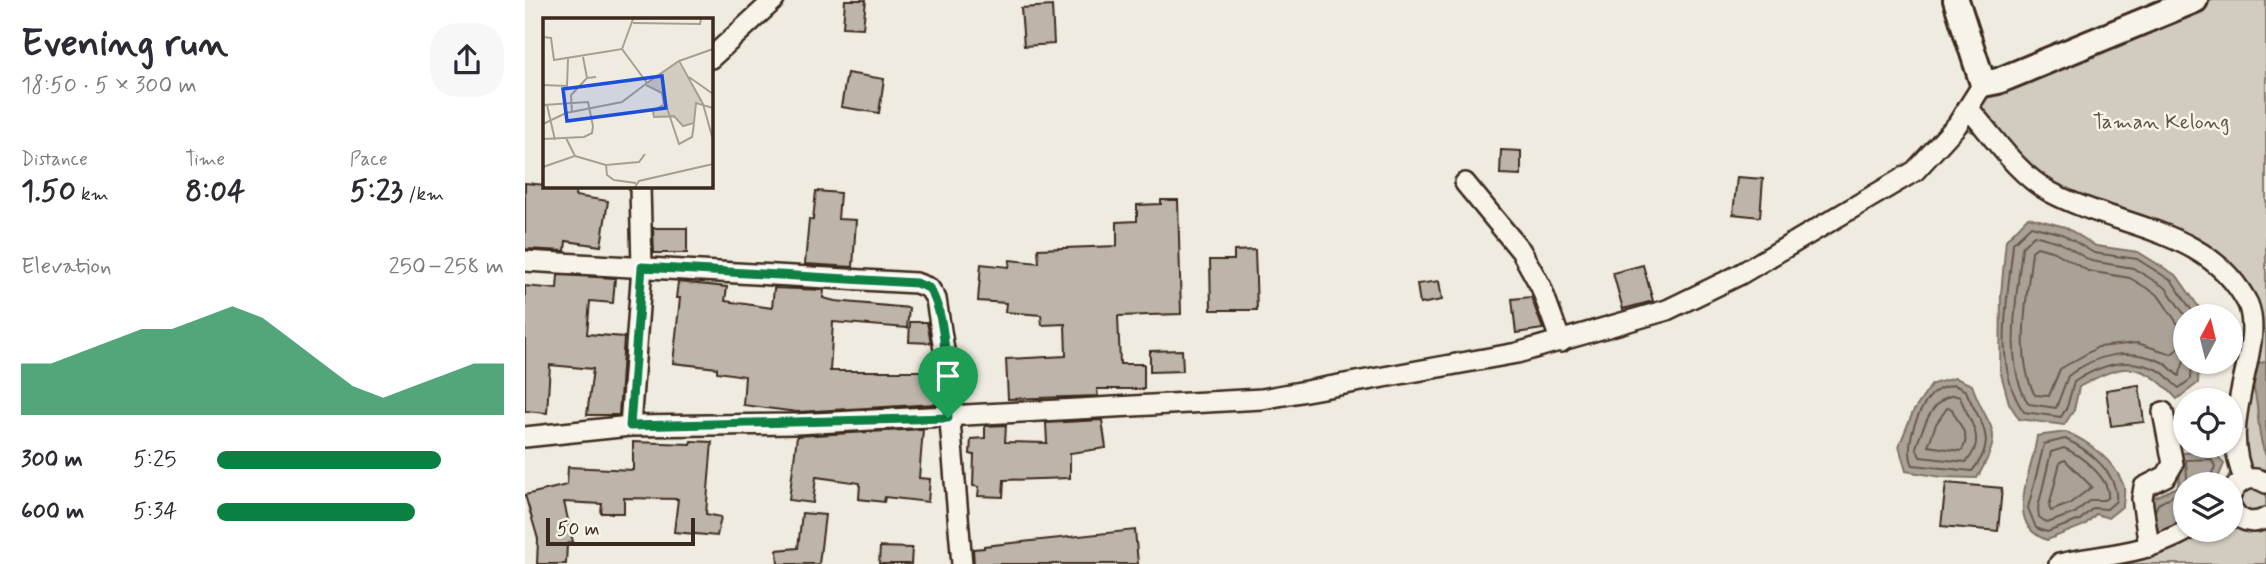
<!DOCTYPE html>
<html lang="en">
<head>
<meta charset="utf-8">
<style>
	:root { --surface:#fff; --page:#f7f7f7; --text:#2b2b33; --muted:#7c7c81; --accent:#0b8043 }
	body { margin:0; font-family:Mynerve,sans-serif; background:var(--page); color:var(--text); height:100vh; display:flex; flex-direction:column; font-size:26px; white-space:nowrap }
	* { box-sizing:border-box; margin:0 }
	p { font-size:23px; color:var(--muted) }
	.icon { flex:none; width:38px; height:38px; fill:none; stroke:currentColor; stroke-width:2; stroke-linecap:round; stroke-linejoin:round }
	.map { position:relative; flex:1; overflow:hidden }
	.panel { display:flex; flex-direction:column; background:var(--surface); width:525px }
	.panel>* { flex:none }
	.needle { width:46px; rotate:7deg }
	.controls { position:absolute; left:1648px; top:304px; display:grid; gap:14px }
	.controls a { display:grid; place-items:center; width:70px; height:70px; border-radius:50%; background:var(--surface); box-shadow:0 2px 5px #0004; font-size:35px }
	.scale { position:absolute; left:21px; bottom:18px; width:149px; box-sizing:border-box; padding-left:7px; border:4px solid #3b2a1e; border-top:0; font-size:19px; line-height:24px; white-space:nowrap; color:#3b2a1e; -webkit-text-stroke:5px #f7f3e8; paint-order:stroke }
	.pin { position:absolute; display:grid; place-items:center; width:60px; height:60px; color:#fff; margin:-72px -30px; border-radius:50% 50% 50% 0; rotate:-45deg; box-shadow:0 0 7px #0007 }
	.pin .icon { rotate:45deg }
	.round { display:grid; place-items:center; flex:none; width:74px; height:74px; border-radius:28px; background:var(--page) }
	.headline { display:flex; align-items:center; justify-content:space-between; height:119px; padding:0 21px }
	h1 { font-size:38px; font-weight:700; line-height:52px }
	.figures { display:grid; grid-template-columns:repeat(3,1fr); gap:10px; height:119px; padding:7px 21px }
	.figures div { display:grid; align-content:center }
	.figures b { font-size:30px; font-weight:700 }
	.figures small { font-size:19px; font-weight:400 }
	.figures p { font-size:19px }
	.chart { height:196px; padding:14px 21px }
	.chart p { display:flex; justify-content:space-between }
	.chart svg { width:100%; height:126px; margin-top:7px; fill:var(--accent); opacity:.7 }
	ul { padding:0 21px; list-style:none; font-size:23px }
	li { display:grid; grid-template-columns:112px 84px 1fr; align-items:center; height:52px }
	li i { height:18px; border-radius:9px; background:var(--accent) }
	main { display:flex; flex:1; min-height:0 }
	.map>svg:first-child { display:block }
	.green { fill:#d1cbc0; stroke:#867a6f; stroke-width:2 }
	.water { fill:#aaa296; stroke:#7e7266; stroke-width:2 }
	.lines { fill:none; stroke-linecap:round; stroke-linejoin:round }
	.shore { stroke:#675a4e; stroke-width:2 }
	.building { fill:#bdb5aa; stroke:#3b2a1e; stroke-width:2 }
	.minor-casing { stroke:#3b2a1e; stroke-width:24 }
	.major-casing { stroke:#3b2a1e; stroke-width:30 }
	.minor { stroke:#f7f3e8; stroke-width:19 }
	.major { stroke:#f7f3e8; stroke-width:24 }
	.route-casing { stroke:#fff; stroke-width:14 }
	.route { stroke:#0b8043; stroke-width:9 }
	.labels { text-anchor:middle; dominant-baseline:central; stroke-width:5; stroke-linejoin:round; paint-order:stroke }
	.park-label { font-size:21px; fill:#605246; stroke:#f7f3e8 }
	.inset-road { fill:none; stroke:#a79e92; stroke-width:2 }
	.view { fill:#1d4ed8; fill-opacity:0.15; stroke:#1d4ed8; stroke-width:3.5 }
	.inset-edge { fill:none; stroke:#3b2a1e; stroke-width:3.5 }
</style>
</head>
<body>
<main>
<section class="panel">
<div class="headline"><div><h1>Evening run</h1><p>18:50 · 5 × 300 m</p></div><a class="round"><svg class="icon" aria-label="share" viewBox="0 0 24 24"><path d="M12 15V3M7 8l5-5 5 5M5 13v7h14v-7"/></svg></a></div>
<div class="figures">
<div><p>Distance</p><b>1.50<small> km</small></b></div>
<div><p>Time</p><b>8:04</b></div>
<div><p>Pace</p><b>5:23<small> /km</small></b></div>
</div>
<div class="chart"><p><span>Elevation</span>250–258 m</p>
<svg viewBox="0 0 160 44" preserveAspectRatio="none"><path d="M0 44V26L10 26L20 22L30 18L40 14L50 14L60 10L70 6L80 10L90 18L100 26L110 34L120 38L130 34L140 30L150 26L160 26V44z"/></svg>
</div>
<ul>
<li><b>300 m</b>5:25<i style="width:78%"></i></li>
<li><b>600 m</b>5:34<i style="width:69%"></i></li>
</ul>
</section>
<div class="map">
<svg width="1741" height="564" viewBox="0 0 1741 564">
	<rect width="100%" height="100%" fill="#efebe0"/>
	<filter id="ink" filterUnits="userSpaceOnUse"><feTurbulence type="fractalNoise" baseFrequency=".0143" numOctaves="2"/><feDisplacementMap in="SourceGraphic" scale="14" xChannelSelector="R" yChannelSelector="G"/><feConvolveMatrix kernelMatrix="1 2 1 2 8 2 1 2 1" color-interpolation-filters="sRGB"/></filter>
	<g filter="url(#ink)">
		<!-- green -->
		<path class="green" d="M1665,0H1741V564H1542L1663,530H1706V485H1698L1713,460L1729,315L1691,266L1505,178L1475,144L1432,125L1460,84Z"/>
		<!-- water -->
		<g class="water">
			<path d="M1503,217L1540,227L1571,246L1613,252L1652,276L1678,313V317H1661V362H1674L1673,383L1652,399C1617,360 1598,362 1554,387L1549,410L1539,425L1494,419L1484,403L1475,370L1476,294L1481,240Z"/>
			<path d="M1741,362V456C1729,429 1737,402 1724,376L1734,363Z"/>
			<path d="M1430,378L1447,385C1464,434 1482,426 1452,478L1416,477L1381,471L1374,446L1388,412L1407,384Z"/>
			<path d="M1541,432C1563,441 1589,461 1598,484C1601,490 1598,499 1598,506L1583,518L1571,514L1560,525L1522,540C1477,524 1508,472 1512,436Z"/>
			<path d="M1688,450L1699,464L1690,485H1661V526L1625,540L1626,499L1652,487L1655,477L1649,454Z"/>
		</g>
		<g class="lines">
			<!-- shore -->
			<g class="shore">
				<path d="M1661,336L1633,295L1605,278L1563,271L1530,252L1512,247L1507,251C1503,291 1489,358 1510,395L1524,396L1535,369L1573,347L1612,343L1647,354L1661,340"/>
				<path d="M1661,355L1654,376C1648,372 1644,365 1637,362C1604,347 1571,354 1543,376L1531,408L1504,404C1477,366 1493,291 1497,247L1509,235L1534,242L1566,261L1608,268L1641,288L1661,317"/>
				<path d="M1667,362L1666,379L1654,388C1646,383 1641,373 1633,370C1603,356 1576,364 1549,382L1542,407L1536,417L1499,412C1466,366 1484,295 1488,243L1506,226L1537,234L1569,253L1612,259L1647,281L1671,317"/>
				<path d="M1429,385L1441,391C1454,423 1475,438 1447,471L1388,465C1378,446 1394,401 1413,390C1417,387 1424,387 1429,385Z"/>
				<path d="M1428,395L1435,397C1444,422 1463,439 1441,462L1395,457L1391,447C1399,426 1406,401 1428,395Z"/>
				<path d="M1422,408L1427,409C1433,425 1448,436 1436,451L1403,446L1411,424Z"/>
				<path d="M1540,439C1563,449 1594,474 1591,501L1582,509L1568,508L1555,520L1522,532L1511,528L1503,508L1519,444Z"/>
				<path d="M1539,448C1555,455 1585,478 1583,497L1579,500H1565L1550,513L1522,523L1514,517L1513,508L1526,452Z"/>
				<path d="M1540,460L1567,487L1544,504L1526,511L1524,507L1535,462Z"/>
				<path d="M1630,511L1633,504L1659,490L1662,478L1661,460L1686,459L1690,466L1684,485"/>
			</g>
		</g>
		<!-- building -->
		<g class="building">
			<path d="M320,0H341L338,28L318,27Z"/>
			<path d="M527,6L529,44L499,46L496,8Z"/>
			<path d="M322,73L359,79L354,113L316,107Z"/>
			<path d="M976,150L996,151V175L975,174Z"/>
			<path d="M1212,177L1238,179L1235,217L1208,214Z"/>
			<path d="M0,183L51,188L50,196L83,201L76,246L41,241L40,251L0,249Z"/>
			<path d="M291,191L315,193L313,219L331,220L328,267L280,264L284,219L288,220Z"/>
			<path d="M636,200H653L656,314L593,316L595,364H619V389H572L573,396L483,399L481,359L541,356L540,324L517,325L516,315L480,312L481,303L453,301L456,264L484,267L485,260L514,263L513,249L592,246V222L612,221V205L636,204Z"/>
			<path d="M128,228H162V253H129Z"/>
			<path d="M730,250L732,310H686L685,260H709V251Z"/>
			<path d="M1118,265L1128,301L1098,309L1088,273Z"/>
			<path d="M33,275L90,278L88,303L65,301L62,334L99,337L94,415H62L68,369L25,365L22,413L0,411V286L32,289Z"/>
			<path d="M914,281L917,300L895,304L892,284Z"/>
			<path d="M153,282L202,287L200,301L247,308L249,288L299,290L298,298L310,301L384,308L382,328L308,322L305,371H409L411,404L272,412L218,405L220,376L192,372V368L148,363L155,298H151Z"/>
			<path d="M1006,297L1018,329L991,333L987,299Z"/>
			<path d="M385,322H402L406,343L384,342Z"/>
			<path d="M657,350L658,371L625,372V351Z"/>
			<path d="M1614,385L1619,422L1586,426L1581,390Z"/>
			<path d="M577,420L581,448L545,453V478L479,480L478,497L453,496L454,487L448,486L449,455L445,454L446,439L460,438V426L481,425L480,442L522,443L521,423Z"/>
			<path d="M398,429L394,478L405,479L403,502L360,497L359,502L334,499L335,483L291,477L288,503L264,500L272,436Z"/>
			<path d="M166,441L187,442L181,514L196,517L192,536L149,532L153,499L99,498V513H76L77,504L39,502L48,542L42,544L41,564H12L13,539L0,495L42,485L43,467L108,470V442L165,444Z"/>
			<path d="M1421,483L1477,488L1473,531L1416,526Z"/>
			<path d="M277,513L300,515L294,564H253L252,550L273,548Z"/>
			<path d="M610,530L613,564H449L448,549L459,548V546Z"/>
			<path d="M355,547L387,548L386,564H354Z"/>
		</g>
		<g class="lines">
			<!-- minor casing -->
			<g class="minor-casing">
				<g id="minor">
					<path d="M186,58L249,0"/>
					<path d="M1444,109C1468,136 1492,174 1525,192C1592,228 1685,228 1723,304C1741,350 1690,419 1720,480"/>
					<path d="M940,183L996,251L1016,287L1036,342"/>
					<path d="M0,261L391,283L404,288L411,299L419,350L437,564"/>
					<path d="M105,426L117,267L115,186"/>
					<path d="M0,437L105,426L272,424L737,399L992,353L1142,310L1214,275L1390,171L1432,125L1458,84"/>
					<path d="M1706,495C1712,480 1727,474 1741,483"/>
					<path d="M1706,506C1712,521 1727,526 1741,518"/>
					<path d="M1624,547L1617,499L1619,487L1641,476L1648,464L1638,412"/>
					<path d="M1534,564C1581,554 1618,555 1663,530"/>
				</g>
			</g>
			<!-- major casing -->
			<g class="major-casing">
				<path id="major" d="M1431,0L1458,84L1473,81L1670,0"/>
			</g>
			<!-- minor -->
			<use href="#minor" class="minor"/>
			<!-- major -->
			<use href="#major" class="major"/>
		</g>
	</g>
	<g class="lines" filter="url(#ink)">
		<!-- route casing -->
		<g class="route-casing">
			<path id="route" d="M117,267L391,283L404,288C424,318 420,381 423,418L105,426Z"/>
		</g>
		<!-- route -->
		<use href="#route" class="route"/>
	</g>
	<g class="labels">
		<!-- park labels -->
		<g class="park-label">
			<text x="1636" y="122">Taman Kelong</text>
		</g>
	</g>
	<!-- overview -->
	<g transform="translate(18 18)">
		<rect width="170" height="170" fill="#efebe0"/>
		<path d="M134,43L159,84L153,86L151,105L139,107L133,100H114L110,95L119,89L120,76L103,65Z" fill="#d1cbc0"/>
		<path class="inset-road" d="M90,5L157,6L158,1M0,19L8,20L11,42L79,31L104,65L136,43L160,86L170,122M79,31L90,1M40,39L44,60L53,59M136,43L170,31M146,59L170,76M0,67L24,68L25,41M103,67L119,75L121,86M0,87L45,84L50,108L49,115L41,119L0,121M4,87L12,122M120,87L110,93L111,99L131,98L140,108L151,105L153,85L170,90M123,87L136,126L149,119L151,106M29,94L28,77L44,60M0,106L23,95L79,84L104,65M32,138L63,147L64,157L71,162L93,165M63,147L96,144L102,136M0,149L32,138L23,120M92,169L96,163L170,146"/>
		<path class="view" d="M119,58L123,90L24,103L20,71Z"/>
		<rect width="170" height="170" class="inset-edge"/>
	</g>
</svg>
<div class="controls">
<a><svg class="needle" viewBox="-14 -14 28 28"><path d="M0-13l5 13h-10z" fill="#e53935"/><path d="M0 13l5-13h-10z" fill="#7c7c81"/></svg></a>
<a><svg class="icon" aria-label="locate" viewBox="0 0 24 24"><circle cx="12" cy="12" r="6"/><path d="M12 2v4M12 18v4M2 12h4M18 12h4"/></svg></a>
<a><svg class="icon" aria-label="layers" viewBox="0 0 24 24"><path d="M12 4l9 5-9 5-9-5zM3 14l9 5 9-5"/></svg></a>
</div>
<div class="scale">50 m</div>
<div class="pin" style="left:423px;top:418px;background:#1e9e55"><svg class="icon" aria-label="arrive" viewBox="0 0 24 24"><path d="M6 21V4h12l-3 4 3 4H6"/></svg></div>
</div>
</main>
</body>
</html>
